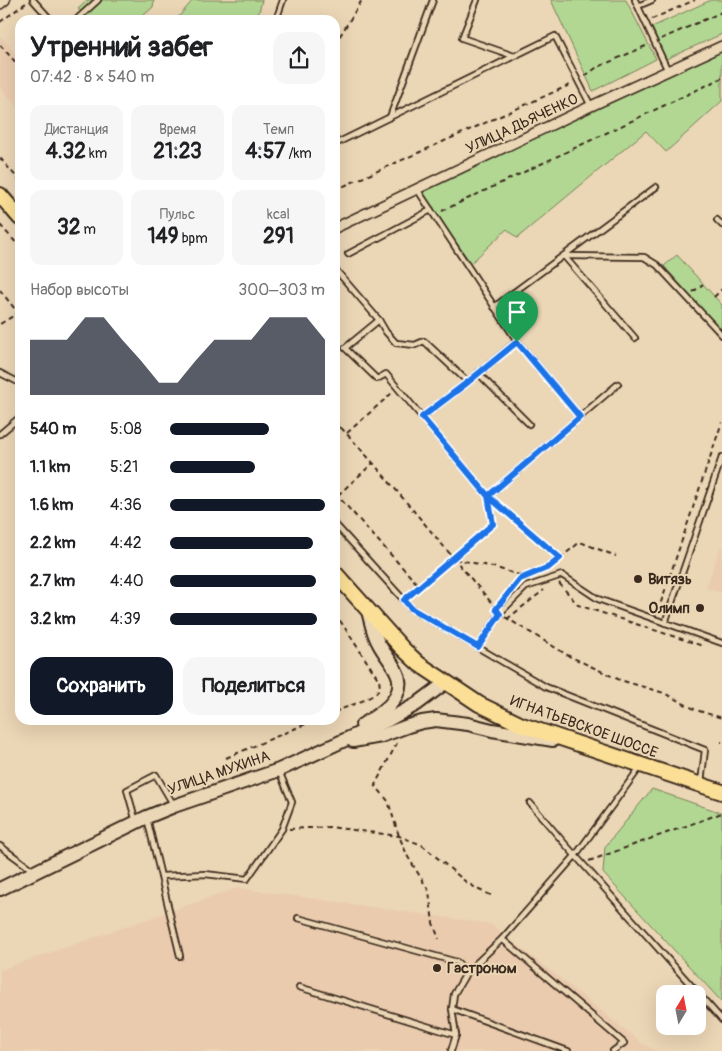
<!DOCTYPE html>
<html lang="ru">
<head>
<meta charset="utf-8">
<style>
	:root { --surface:#fff; --page:#f6f6f6; --text:#202124; --muted:#757577; --accent:#111827 }
	body { margin:0; font-family:Pangolin,sans-serif; background:var(--page); color:var(--text); height:100vh; display:flex; flex-direction:column; font-size:19px; white-space:nowrap }
	* { box-sizing:border-box; margin:0 }
	p { font-size:16px; color:var(--muted) }
	.icon { flex:none; width:28px; height:28px; fill:none; stroke:currentColor; stroke-width:2; stroke-linecap:round; stroke-linejoin:round }
	.map { position:relative; flex:1; overflow:hidden }
	.drawer { position:absolute; left:15px; top:15px; width:325px; height:710px; display:flex; flex-direction:column; background:var(--surface); border-radius:15px; box-shadow:0 5px 20px #0002 }
	.drawer>* { flex:none }
	.needle { width:32px; rotate:10deg }
	.controls { position:absolute; left:656px; top:985px; display:grid; gap:10px }
	.controls a { display:grid; place-items:center; width:50px; height:50px; border-radius:10px; background:var(--surface); box-shadow:0 5px 20px #0002; font-size:25px }
	.pin { position:absolute; display:grid; place-items:center; width:42px; height:42px; color:#fff; margin:-51px -21px; border-radius:50% 50% 50% 0; rotate:-45deg; box-shadow:0 0 5px #0007 }
	.pin .icon { rotate:45deg }
	.round { display:grid; place-items:center; flex:none; width:52px; height:52px; border-radius:15px; background:var(--page) }
	.overview { display:flex; align-items:center; justify-content:space-between; height:85px; padding:0 15px }
	h1 { font-size:28px; font-weight:700; line-height:38px }
	.stats { display:grid; grid-template-columns:repeat(3,1fr); gap:8px; height:85px; padding:5px 15px }
	.stats div { display:grid; align-content:center; border-radius:12px; background:var(--page); text-align:center }
	.stats b { font-size:21px; font-weight:700 }
	.stats small { font-size:14px; font-weight:400 }
	.stats p { font-size:14px }
	.chart { height:140px; padding:10px 15px }
	.chart p { display:flex; justify-content:space-between }
	.chart svg { width:100%; height:90px; margin-top:5px; fill:var(--accent); opacity:.7 }
	.primary-button { display:flex; gap:10px; margin-top:auto; padding:10px 15px }
	.primary-button a { flex:1; height:58px; border-radius:15px; background:var(--accent); color:#fff; font-size:20px; font-weight:700; line-height:58px; text-align:center }
	.primary-button a+a { background:var(--page); color:var(--text) }
	ul { padding:0 15px; list-style:none; font-size:16px }
	li { display:grid; grid-template-columns:80px 60px 1fr; align-items:center; height:38px }
	li i { height:12px; border-radius:6px; background:var(--accent) }
	.map>svg:first-child { display:block }
	.built { fill:#eacbae }
	.green { fill:#b2d793; stroke:#768058 }
	.lines { fill:none; stroke-linecap:round; stroke-linejoin:round }
	.lane-casing { stroke:#3b2a1e; stroke-width:8 }
	.street-casing { stroke:#3b2a1e; stroke-width:12 }
	.secondary-casing { stroke:#3b2a1e; stroke-width:16 }
	.primary-casing { stroke:#3b2a1e; stroke-width:18 }
	.path { stroke:#3b2a1e; stroke-width:2; stroke-dasharray:5 4; stroke-linecap:butt }
	.lane { stroke:#ebd6b5; stroke-width:4.5 }
	.street { stroke:#ebd6b5; stroke-width:9 }
	.secondary { stroke:#ebd6b5; stroke-width:12 }
	.primary { stroke:#fbdf96; stroke-width:14 }
	.route-casing { stroke:#fff; stroke-width:10 }
	.route { stroke:#1a73e8; stroke-width:6 }
	.poi-dot { fill:#3b2a1e; stroke:#ebd6b5; stroke-width:2 }
	.labels { text-anchor:middle; dominant-baseline:central; stroke-width:4; stroke-linejoin:round; paint-order:stroke }
	.street-label { font-size:15px; fill:#3b2a1e; stroke:#ebd6b5 }
	.poi-label { font-size:15px; font-weight:bold; fill:#3b2a1e; stroke:#ebd6b5; text-anchor:start }
</style>
</head>
<body>
<div class="map">
<svg width="722" height="1051" viewBox="0 0 722 1051">
	<rect width="100%" height="100%" fill="#ebd6b5"/>
	<filter id="ink" filterUnits="userSpaceOnUse"><feTurbulence type="fractalNoise" baseFrequency=".02" numOctaves="2"/><feDisplacementMap in="SourceGraphic" scale="10" xChannelSelector="R" yChannelSelector="G"/><feConvolveMatrix kernelMatrix="1 2 1 2 8 2 1 2 1" color-interpolation-filters="sRGB"/></filter>
	<g filter="url(#ink)">
		<!-- built -->
		<g class="built">
			<path d="M0,36L20,58V110L0,87Z"/>
			<path d="M722,543V593L706,588Z"/>
			<path d="M238,888L491,924L643,1044L657,1051H0V970Z"/>
		</g>
		<!-- green -->
		<g class="green">
			<path d="M88,0H154L153,7L138,20H93L78,9Z"/>
			<path d="M193,0H262L257,20H176Z"/>
			<path d="M551,0H626L656,59L593,91Z"/>
			<path d="M711,0H722V34L666,59L652,27Z"/>
			<path d="M722,46V101L666,152L646,131L517,238L507,229L471,263L417,189Z"/>
			<path d="M677,255L722,305L721,331L664,266Z"/>
			<path d="M652,789L722,813V1002L603,873L605,847Z"/>
		</g>
		<g class="lines">
			<!-- lane casing -->
			<g class="lane-casing">
				<g id="lane">
					<path d="M33,0L51,20"/>
					<path d="M477,0L462,38L514,56"/>
					<path d="M635,0L668,71"/>
					<path d="M638,6L652,0"/>
					<path d="M76,20L98,0"/>
					<path d="M276,20L283,0"/>
					<path d="M390,117L433,0"/>
					<path d="M335,144L555,36L591,106"/>
					<path d="M417,189L517,341L468,382L422,417"/>
					<path d="M717,220L722,225"/>
					<path d="M348,254L431,210"/>
					<path d="M564,256L635,338"/>
					<path d="M566,256L644,257L657,265L722,335"/>
					<path d="M335,269L379,320L386,332L396,343L415,345L424,341L468,382"/>
					<path d="M494,307L656,187"/>
					<path d="M379,320L345,348L377,379L386,374L488,496L618,384"/>
					<path d="M517,341L580,417"/>
					<path d="M0,373L20,383"/>
					<path d="M478,373L529,424"/>
					<path d="M0,434L20,417"/>
					<path d="M335,524L412,609L546,687L705,750L701,783"/>
					<path d="M665,623L722,457"/>
					<path d="M478,647L500,613L526,587L562,575L598,599L722,643"/>
					<path d="M530,803L565,844L722,1020"/>
					<path d="M147,818L180,956"/>
					<path d="M136,822L127,790L156,775L173,804"/>
					<path d="M0,846L34,871"/>
					<path d="M161,876L205,874L247,879L282,829L292,802L279,771"/>
					<path d="M298,918L457,962L467,972"/>
					<path d="M502,939L624,1043L613,1051"/>
					<path d="M299,987L456,1035"/>
					<path d="M452,1009L568,1051"/>
					<path d="M451,1051L456,1035L452,1009L454,994L467,972L502,939L575,856L641,766"/>
				</g>
			</g>
			<!-- street casing -->
			<g class="street-casing">
				<g id="street">
					<path d="M0,4L5,0"/>
					<path d="M335,228L591,106L722,46"/>
				</g>
			</g>
			<!-- secondary casing -->
			<g class="secondary-casing">
				<g id="secondary">
					<path d="M362,725C373,718 386,711 393,701C410,677 389,663 379,644C373,634 371,622 368,611"/>
					<path d="M353,741L381,736L408,726L422,722L436,720L468,724L492,730L553,740"/>
					<path d="M0,889L147,817L174,806L279,770L336,744L388,720L417,704L445,683"/>
				</g>
			</g>
			<!-- primary casing -->
			<g class="primary-casing">
				<g id="primary">
					<path d="M0,195L20,218"/>
					<path d="M335,573L402,648L419,664L479,704L522,725L722,792"/>
				</g>
			</g>
			<!-- path -->
			<g class="path">
				<path d="M652,19L695,0"/>
				<path d="M0,22L26,3"/>
				<path d="M661,39L722,12"/>
				<path d="M335,44L362,0"/>
				<path d="M0,45L20,67"/>
				<path d="M585,76L596,68L648,45"/>
				<path d="M0,158L20,181"/>
				<path d="M335,190L572,84"/>
				<path d="M442,211L722,78"/>
				<path d="M0,225L20,247"/>
				<path d="M0,290L18,313L0,324"/>
				<path d="M693,292L703,284"/>
				<path d="M714,297L722,289"/>
				<path d="M335,340L340,343"/>
				<path d="M335,421L374,464L495,607"/>
				<path d="M335,427L341,428"/>
				<path d="M347,433L392,393"/>
				<path d="M335,493L420,587"/>
				<path d="M338,495L373,463"/>
				<path d="M493,500L560,557"/>
				<path d="M455,559L493,567L526,577"/>
				<path d="M559,583L578,605L703,646"/>
				<path d="M515,586L520,579L549,567L580,542L616,556"/>
				<path d="M410,596L493,524L489,504"/>
				<path d="M658,611L722,422"/>
				<path d="M335,613L379,680C380,685 380,688 377,692C371,699 345,707 335,712"/>
				<path d="M505,617L569,656L620,680L664,693L696,710L722,718"/>
				<path d="M507,619L544,590"/>
				<path d="M721,742H722"/>
				<path d="M397,743L375,785L388,801L399,836L408,857L429,891L433,923L439,939"/>
				<path d="M226,758L315,720"/>
				<path d="M289,829L330,827L399,836L422,845L466,882L479,890L493,896"/>
				<path d="M589,861L722,813"/>
			</g>
			<!-- lane -->
			<use href="#lane" class="lane"/>
			<!-- street -->
			<use href="#street" class="street"/>
			<!-- secondary -->
			<use href="#secondary" class="secondary"/>
			<!-- primary -->
			<use href="#primary" class="primary"/>
		</g>
	</g>
	<g class="lines" filter="url(#ink)">
		<!-- route casing -->
		<g class="route-casing">
			<path id="route" d="M517,342L580,417L488,496L493,524L404,600L412,609L478,647L500,614L496,609L520,579L549,567L560,558L488,496L422,417L468,382L517,342"/>
		</g>
		<!-- route -->
		<use href="#route" class="route"/>
	</g>
	<!-- markers -->
	<g class="poi-dot">
		<circle cx="638" cy="579" r="5"/>
		<circle cx="700" cy="608" r="5"/>
		<circle cx="437" cy="968" r="5"/>
	</g>
	<g class="labels">
		<!-- street labels -->
		<g class="street-label">
			<text transform="translate(522 124) rotate(-25)">УЛИЦА ДЬЯЧЕНКО</text>
			<text transform="translate(584 727) rotate(20)">ИГНАТЬЕВСКОЕ ШОССЕ</text>
			<text transform="translate(219 773) rotate(-19)">УЛИЦА МУХИНА</text>
		</g>
		<!-- poi labels -->
		<g class="poi-label">
			<text x="648" y="579">Витязь</text>
			<text x="690" y="608" text-anchor="end">Олимп</text>
			<text x="447" y="968">Гастроном</text>
		</g>
	</g>
</svg>
<div class="controls">
<a><svg class="needle" viewBox="-14 -14 28 28"><path d="M0-13l5 13h-10z" fill="#e53935"/><path d="M0 13l5-13h-10z" fill="#757577"/></svg></a>
</div>
<div class="pin" style="left:517px;top:342px;background:#1e9e55"><svg class="icon" aria-label="arrive" viewBox="0 0 24 24"><path d="M6 21V4h12l-3 4 3 4H6"/></svg></div>
<section class="drawer">
<div class="overview"><div><h1>Утренний забег</h1><p>07:42 · 8 × 540 m</p></div><a class="round"><svg class="icon" aria-label="share" viewBox="0 0 24 24"><path d="M12 15V3M7 8l5-5 5 5M5 13v7h14v-7"/></svg></a></div>
<div class="stats">
<div><p>Дистанция</p><b>4.32<small> km</small></b></div>
<div><p>Время</p><b>21:23</b></div>
<div><p>Темп</p><b>4:57<small> /km</small></b></div>
</div>
<div class="stats">
<div><b>32<small> m</small></b></div>
<div><p>Пульс</p><b>149<small> bpm</small></b></div>
<div><p>kcal</p><b>291</b></div>
</div>
<div class="chart"><p><span>Набор высоты</span>300–303 m</p>
<svg viewBox="0 0 160 44" preserveAspectRatio="none"><path d="M0 44V17L10 17L20 17L30 6L40 6L50 17L60 27L70 38L80 38L90 27L100 17L110 17L120 17L130 6L140 6L150 6L160 17V44z"/></svg>
</div>
<ul>
<li><b>540 m</b>5:08<i style="width:64%"></i></li>
<li><b>1.1 km</b>5:21<i style="width:55%"></i></li>
<li><b>1.6 km</b>4:36<i style="width:100%"></i></li>
<li><b>2.2 km</b>4:42<i style="width:92%"></i></li>
<li><b>2.7 km</b>4:40<i style="width:94%"></i></li>
<li><b>3.2 km</b>4:39<i style="width:95%"></i></li>
</ul>
<div class="primary-button"><a>Сохранить</a><a>Поделиться</a></div>
</section>
</div>
</body>
</html>
